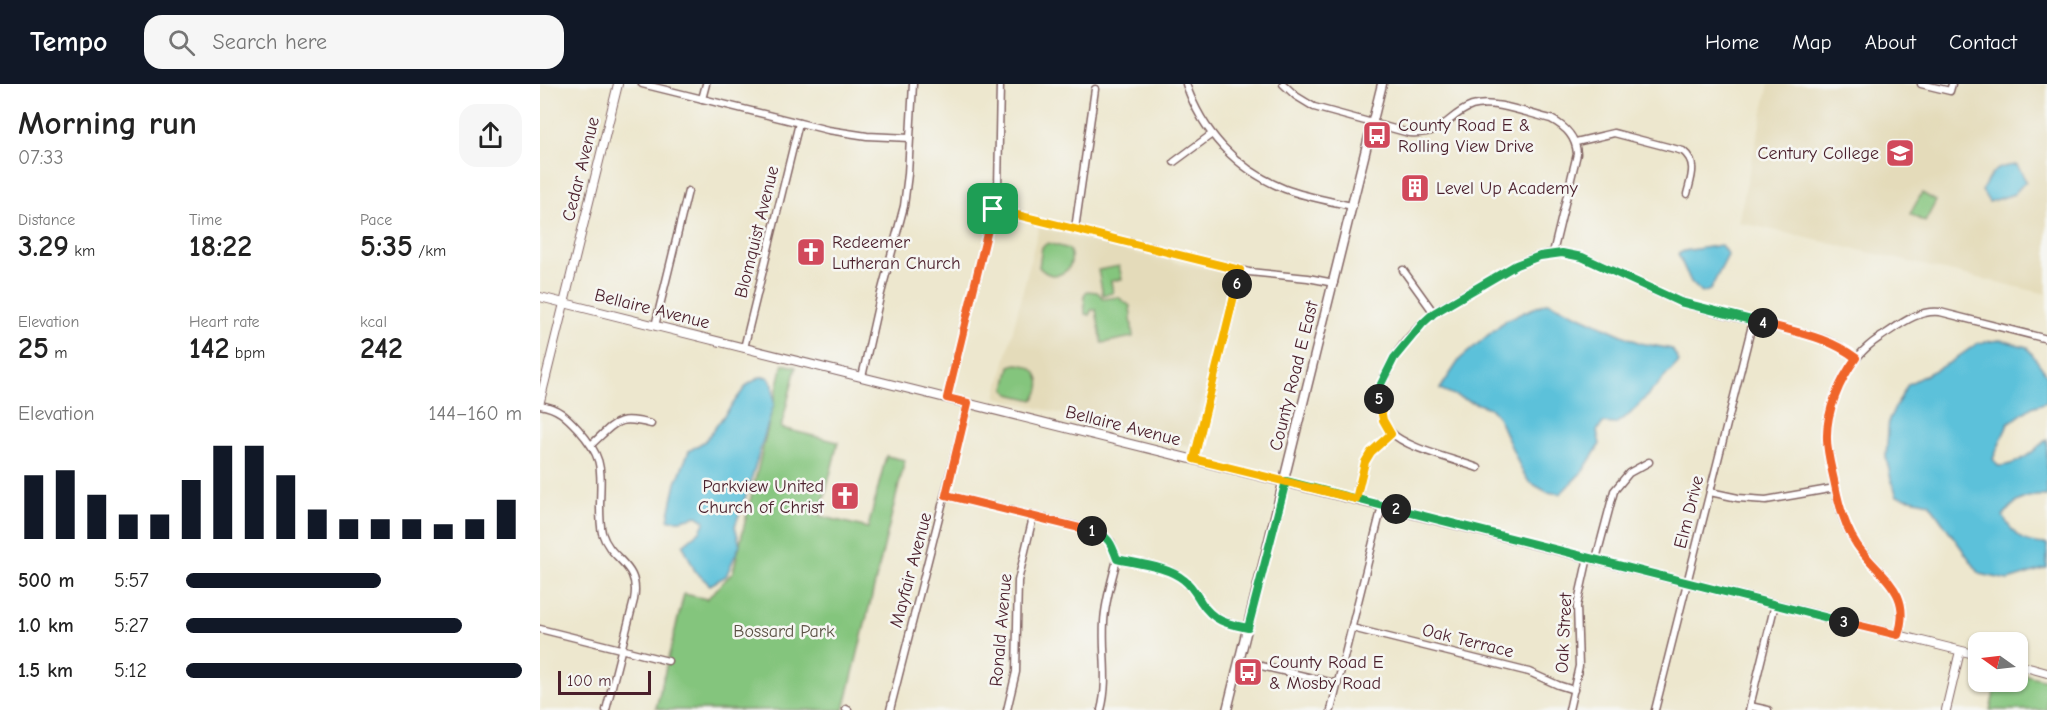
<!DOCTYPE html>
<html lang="en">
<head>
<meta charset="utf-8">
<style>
	:root { --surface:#fff; --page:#f6f6f6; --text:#222; --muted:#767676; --accent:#111827 }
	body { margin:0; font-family:"Comic Neue",sans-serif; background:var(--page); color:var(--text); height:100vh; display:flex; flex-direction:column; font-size:22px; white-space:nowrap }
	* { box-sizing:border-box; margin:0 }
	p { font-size:20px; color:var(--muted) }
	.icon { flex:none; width:33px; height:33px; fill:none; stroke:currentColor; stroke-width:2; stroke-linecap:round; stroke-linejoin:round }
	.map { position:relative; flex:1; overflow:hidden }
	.side { display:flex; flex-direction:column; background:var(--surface); width:540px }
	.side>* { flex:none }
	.needle { width:39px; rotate:284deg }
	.fabs { position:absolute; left:1428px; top:548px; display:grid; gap:12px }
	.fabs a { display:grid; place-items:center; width:60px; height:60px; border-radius:12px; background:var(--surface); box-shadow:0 2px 4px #0004; font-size:30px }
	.scale { position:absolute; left:18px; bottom:15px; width:93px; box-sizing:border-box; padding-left:6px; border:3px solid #4a1f2b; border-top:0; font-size:16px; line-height:21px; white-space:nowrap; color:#4a1f2b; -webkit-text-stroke:4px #f6f6f2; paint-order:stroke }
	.pin { position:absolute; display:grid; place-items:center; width:51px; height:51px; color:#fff; margin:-26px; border-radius:12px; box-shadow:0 3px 9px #0006 }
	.km { position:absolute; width:30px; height:30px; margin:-15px; border-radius:50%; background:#222; color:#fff; font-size:16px; line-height:30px; text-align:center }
	.round { display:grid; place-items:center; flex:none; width:63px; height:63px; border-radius:18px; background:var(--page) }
	.overview { display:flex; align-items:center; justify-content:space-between; height:102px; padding:0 18px }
	h1 { font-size:33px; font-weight:600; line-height:45px }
	.metrics { display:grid; grid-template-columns:repeat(3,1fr); gap:9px; height:102px; padding:6px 18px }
	.metrics div { display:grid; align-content:center }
	.metrics b { font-size:30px; font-weight:600 }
	.metrics small { font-size:16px; font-weight:400 }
	.metrics p { font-size:16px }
	.chart { height:168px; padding:12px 18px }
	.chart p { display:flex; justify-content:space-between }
	.chart svg { width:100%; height:108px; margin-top:6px; stroke:var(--accent); stroke-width:6 }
	ul { padding:0 18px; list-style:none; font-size:20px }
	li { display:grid; grid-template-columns:96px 72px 1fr; align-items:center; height:45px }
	li i { height:15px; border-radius:8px; background:var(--accent) }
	header { display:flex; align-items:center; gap:36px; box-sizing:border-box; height:84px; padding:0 30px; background:var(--accent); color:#fff }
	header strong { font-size:28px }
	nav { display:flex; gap:33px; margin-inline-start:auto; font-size:21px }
	.search { width:420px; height:54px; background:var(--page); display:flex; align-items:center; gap:15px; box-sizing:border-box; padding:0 21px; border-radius:18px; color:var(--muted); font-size:22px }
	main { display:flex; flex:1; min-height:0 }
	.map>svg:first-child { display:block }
	.built { fill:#e4dbba }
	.green { fill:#84c57d; stroke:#677254; stroke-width:1.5 }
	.water { fill:#5cc1da; stroke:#537082; stroke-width:1.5 }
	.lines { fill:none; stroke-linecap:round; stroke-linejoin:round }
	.minor-casing { stroke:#836564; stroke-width:9 }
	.tertiary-casing { stroke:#836564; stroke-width:10 }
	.secondary-casing { stroke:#836564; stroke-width:11 }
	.minor { stroke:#fff; stroke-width:6 }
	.tertiary { stroke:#fff; stroke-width:8 }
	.secondary { stroke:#fff; stroke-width:8 }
	.split-1-casing { stroke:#fff; stroke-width:12 }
	.split-2-casing { stroke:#fff; stroke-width:12 }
	.split-3-casing { stroke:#fff; stroke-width:12 }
	.split-4-casing { stroke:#fff; stroke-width:12 }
	.split-5-casing { stroke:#fff; stroke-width:12 }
	.split-6-casing { stroke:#fff; stroke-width:12 }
	.split-7-casing { stroke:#fff; stroke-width:12 }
	.split-1 { stroke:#f0652b; stroke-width:8 }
	.split-2 { stroke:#22a559; stroke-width:8 }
	.split-3 { stroke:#22a559; stroke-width:8 }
	.split-4 { stroke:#f0652b; stroke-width:8 }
	.split-5 { stroke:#22a559; stroke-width:8 }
	.split-6 { stroke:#f5b400; stroke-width:8 }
	.split-7 { stroke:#f5b400; stroke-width:8 }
	.labels { text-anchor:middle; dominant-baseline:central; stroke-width:5; stroke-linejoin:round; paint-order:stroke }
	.poi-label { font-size:18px; fill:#4a1f2b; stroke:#f6f6f2; text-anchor:start }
	.street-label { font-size:18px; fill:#4a1f2b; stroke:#f6f6f2 }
	.park-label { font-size:18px; fill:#5b5144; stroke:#f6f6f2 }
</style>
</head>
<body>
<header>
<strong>Tempo</strong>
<div class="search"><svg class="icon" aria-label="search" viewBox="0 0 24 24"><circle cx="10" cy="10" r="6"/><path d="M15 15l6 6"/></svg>Search here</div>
<nav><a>Home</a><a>Map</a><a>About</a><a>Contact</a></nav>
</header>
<main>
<section class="side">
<div class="overview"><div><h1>Morning run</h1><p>07:33</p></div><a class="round"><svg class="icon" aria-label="share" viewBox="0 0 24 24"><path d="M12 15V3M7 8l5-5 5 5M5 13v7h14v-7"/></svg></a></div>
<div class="metrics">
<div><p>Distance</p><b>3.29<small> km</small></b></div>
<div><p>Time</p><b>18:22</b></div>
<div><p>Pace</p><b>5:35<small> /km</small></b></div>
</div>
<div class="metrics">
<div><p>Elevation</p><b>25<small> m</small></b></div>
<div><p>Heart rate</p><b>142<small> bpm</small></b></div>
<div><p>kcal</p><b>242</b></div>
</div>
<div class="chart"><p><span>Elevation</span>144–160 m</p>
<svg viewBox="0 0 160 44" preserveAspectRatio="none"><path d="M5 44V18M15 44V16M25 44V26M35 44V34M45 44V34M55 44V20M65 44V6M75 44V6M85 44V18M95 44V32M105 44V36M115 44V36M125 44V36M135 44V38M145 44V36M155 44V28"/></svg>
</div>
<ul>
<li><b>500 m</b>5:57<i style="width:58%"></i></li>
<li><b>1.0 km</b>5:27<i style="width:82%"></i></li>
<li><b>1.5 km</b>5:12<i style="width:100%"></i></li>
</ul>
</section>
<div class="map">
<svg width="1507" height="626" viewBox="0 0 1507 626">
	<rect width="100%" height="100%" fill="#f6f6f2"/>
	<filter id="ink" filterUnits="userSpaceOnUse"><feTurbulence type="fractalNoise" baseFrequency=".0167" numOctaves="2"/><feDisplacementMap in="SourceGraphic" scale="12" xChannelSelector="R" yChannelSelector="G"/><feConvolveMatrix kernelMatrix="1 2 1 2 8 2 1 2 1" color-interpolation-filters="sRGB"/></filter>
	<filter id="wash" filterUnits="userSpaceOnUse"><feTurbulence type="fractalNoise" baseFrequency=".008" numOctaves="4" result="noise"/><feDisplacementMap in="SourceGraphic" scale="24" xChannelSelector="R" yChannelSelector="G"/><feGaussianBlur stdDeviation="1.35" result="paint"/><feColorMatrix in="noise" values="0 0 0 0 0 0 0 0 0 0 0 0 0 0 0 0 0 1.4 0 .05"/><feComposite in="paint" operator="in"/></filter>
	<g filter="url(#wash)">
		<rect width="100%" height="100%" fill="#ede7ce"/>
		<!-- built -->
		<g class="built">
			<path d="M1229,0H1507V210L1198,138Z"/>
			<path d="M499,143L581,166L694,191L650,363L456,313Z"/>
		</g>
		<!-- green -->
		<g class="green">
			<path d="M1382,109L1396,117L1385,138L1370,130Z"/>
			<path d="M508,159L529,165C539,186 514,201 499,183L502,163Z"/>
			<path d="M579,182L582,195L571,197L573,209L563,211L558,186Z"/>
			<path d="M547,207L557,208L564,215L578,213L590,222L593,253L562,259L556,226H551L550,231L545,230L544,211Z"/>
			<path d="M243,280L256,283L241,344L298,358L280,432L328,444L346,372L365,376L304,626H126L116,624L144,510L167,515L193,488Z"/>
			<path d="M476,280C497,280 507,300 493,316L469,310L465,305L470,282Z"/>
			<path d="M1478,589L1507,596V626H1450L1457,597H1478Z"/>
		</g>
		<!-- water -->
		<g class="water">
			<path d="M1477,81L1486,97L1474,110L1449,118L1442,107C1450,88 1455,82 1477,81Z"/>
			<path d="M1181,161L1188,171L1170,206L1162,209L1151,198L1138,170L1144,167Z"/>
			<path d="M1008,218L1100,259L1132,265L1139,278L1090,330L1075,340L1063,339L1057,347L1060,360L1043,387L1020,410L1007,408L989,398L981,385L958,333L950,324L923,315L900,305L920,275L966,236Z"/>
			<path d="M1460,256L1487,263L1507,291V318L1492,323L1468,340L1453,375L1458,382C1478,382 1493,368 1507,355V412C1487,411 1475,415 1463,432C1475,453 1482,459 1507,460V484L1468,496L1440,490L1389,419L1357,412L1351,395L1346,373L1349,335L1368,300L1409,279L1438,259Z"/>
			<path d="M220,293H228L233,301L234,320L208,406L195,442L200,461L186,492L170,501L155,487L143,461L160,447L165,437L157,432L141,436H128L136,399L149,367L165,357L207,301Z"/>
		</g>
	</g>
	<g filter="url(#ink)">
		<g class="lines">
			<!-- minor casing -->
			<g class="minor-casing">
				<g id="minor">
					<path d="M102,0L288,46L327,52L370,54"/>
					<path d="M646,0C662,48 697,86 745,105C766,113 790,117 812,122"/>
					<path d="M743,0L756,12L774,23L869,49C907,51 905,32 932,22C954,15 989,30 1011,35C1026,43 1036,53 1037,70L1013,169"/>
					<path d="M1381,0L1410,7L1412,0"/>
					<path d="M162,15L166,0"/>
					<path d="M1036,58L1074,49L1143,67C1158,79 1151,94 1147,110"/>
					<path d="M634,78L672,50"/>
					<path d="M453,125L709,188L768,194L794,199"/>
					<path d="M535,145L555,5"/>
					<path d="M863,186L894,229"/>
					<path d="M115,242L148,107"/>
					<path d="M204,264L259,39"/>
					<path d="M322,293L340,213L364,122L368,90L373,0"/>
					<path d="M407,314L458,104L460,0"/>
					<path d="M0,321C18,324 26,332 38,345C64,374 61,384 60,421C60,430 60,440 62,449C71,478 101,479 94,516L66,626"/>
					<path d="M52,360C76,338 77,331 111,340"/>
					<path d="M654,375L701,186"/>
					<path d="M938,384C917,376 865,364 851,348C818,311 863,253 894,229C909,218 928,209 945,199C967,186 989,171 1015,169C1037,168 1056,179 1075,188C1097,198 1118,210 1141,218C1189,234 1238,241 1286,256L1297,261L1316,274"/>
					<path d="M1170,408L1198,414L1226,416L1295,404"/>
					<path d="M406,411L560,448L571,458L577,475"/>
					<path d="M816,415L825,378L831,368L851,350"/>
					<path d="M577,475C598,480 627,482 644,496C652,502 656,510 661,518C673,537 687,539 708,544"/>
					<path d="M1056,475L1074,407L1089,389L1109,378"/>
					<path d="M812,544L989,588L1018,601L1034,606"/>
					<path d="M0,545L128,577"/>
					<path d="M1358,551C1374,502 1331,487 1310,450C1301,434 1297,415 1294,398C1291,384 1288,370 1287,357C1285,320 1308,274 1339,254C1357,243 1377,225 1400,228L1507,255"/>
					<path d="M700,577L798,600"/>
					<path d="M1210,622L1228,626"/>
					<path d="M306,625L308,626"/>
					<path d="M350,626L428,319"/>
					<path d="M467,626L476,588L478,497L493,433"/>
					<path d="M561,626C569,596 562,569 564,538C565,517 572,496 577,475"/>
					<path d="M791,626L842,422"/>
					<path d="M1029,626L1039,582L1037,522L1048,473"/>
					<path d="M1115,626L1213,237"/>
					<path d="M1209,626L1235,520"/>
				</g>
			</g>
			<!-- tertiary casing -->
			<g class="tertiary-casing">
				<g id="tertiary">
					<path d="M0,213L1438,571"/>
					<path d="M0,317L78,0"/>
					<path d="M1478,581L1507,589"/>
					<path d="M1406,626L1420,567"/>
				</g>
			</g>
			<!-- secondary casing -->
			<g class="secondary-casing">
				<path id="secondary" d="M687,626L842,0"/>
			</g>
			<!-- minor -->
			<use href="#minor" class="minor"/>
			<!-- tertiary -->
			<use href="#tertiary" class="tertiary"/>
			<!-- secondary -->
			<use href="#secondary" class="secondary"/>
		</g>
	</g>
	<g class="lines" filter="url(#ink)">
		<!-- split-1 casing -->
		<g class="split-1-casing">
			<path id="split-1" d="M453,125L407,314L428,319L406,411L552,447"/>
		</g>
		<!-- split-2 casing -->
		<g class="split-2-casing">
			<path id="split-2" d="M552,447C568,450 572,461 577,475C598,480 627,482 644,496C652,502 656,510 661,518C673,537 687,540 708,544L746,397L856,425"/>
		</g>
		<!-- split-3 casing -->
		<g class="split-3-casing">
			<path id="split-3" d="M856,425L1304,538"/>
		</g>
		<!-- split-4 casing -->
		<g class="split-4-casing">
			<path id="split-4" d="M1223,239C1255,248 1289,253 1316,274C1300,296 1286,327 1287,355C1287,370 1292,386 1295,401C1299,422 1305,443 1317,461C1339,493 1373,506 1358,551L1304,538"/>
		</g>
		<!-- split-5 casing -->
		<g class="split-5-casing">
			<path id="split-5" d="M839,315L841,300L854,274L883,239L894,229L976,181L1000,172L1022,169L1042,173L1140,218L1223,239"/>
		</g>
		<!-- split-6 casing -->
		<g class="split-6-casing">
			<path id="split-6" d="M697,200L654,375L816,415L825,378L831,368L851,350L843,336L839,315"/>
		</g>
		<!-- split-7 casing -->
		<g class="split-7-casing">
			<path id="split-7" d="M453,125L700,186L697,200"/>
		</g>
		<!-- split-1 -->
		<use href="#split-1" class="split-1"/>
		<!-- split-2 -->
		<use href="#split-2" class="split-2"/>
		<!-- split-3 -->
		<use href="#split-3" class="split-3"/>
		<!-- split-4 -->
		<use href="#split-4" class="split-4"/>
		<!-- split-5 -->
		<use href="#split-5" class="split-5"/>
		<!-- split-6 -->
		<use href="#split-6" class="split-6"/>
		<!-- split-7 -->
		<use href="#split-7" class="split-7"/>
	</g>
	<!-- icons -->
	<defs>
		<g id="bus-square" transform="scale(1.5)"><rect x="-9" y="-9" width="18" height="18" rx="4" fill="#d1495b" stroke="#f6f6f2"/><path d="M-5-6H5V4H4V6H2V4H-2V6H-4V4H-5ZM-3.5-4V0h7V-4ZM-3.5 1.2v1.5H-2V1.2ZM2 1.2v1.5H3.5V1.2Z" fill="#fff"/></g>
		<g id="university-square" transform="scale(1.5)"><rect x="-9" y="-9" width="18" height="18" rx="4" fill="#d1495b" stroke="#f6f6f2"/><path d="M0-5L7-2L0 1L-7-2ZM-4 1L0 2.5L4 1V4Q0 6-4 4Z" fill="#fff"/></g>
		<g id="building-square" transform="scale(1.5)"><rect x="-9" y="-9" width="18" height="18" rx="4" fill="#d1495b" stroke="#f6f6f2"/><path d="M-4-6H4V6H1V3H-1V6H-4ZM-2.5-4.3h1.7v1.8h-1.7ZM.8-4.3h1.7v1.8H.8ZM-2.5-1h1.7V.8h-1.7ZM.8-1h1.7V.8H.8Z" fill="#fff"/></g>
		<g id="church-square" transform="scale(1.5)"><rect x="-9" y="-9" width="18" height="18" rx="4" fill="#d1495b" stroke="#f6f6f2"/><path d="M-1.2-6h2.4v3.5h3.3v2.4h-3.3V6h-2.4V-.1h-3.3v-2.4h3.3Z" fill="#fff"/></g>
	</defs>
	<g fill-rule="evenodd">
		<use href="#bus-square" x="837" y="51"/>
		<use href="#university-square" x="1360" y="69"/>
		<use href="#building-square" x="875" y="104"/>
		<use href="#church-square" x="271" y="168"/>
		<use href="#church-square" x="305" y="412"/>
		<use href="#bus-square" x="708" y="588"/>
	</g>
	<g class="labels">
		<!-- poi labels -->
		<g class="poi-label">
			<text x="858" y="41">County Road E &amp;<tspan x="858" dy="21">Rolling View Drive</tspan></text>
			<text x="1339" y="69" text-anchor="end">Century College</text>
			<text x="896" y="104">Level Up Academy</text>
			<text x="292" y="158">Redeemer<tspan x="292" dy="21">Lutheran Church</tspan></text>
			<text x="284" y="402" text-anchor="end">Parkview United<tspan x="284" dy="21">Church of Christ</tspan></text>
			<text x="729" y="578">County Road E<tspan x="729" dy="21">&amp; Mosby Road</tspan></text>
		</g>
		<!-- street labels -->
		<g class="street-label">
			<text transform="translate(41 85) rotate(-76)">Cedar Avenue</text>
			<text transform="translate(217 148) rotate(-76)">Blomquist Avenue</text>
			<text transform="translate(112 225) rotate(14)">Bellaire Avenue</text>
			<text transform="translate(754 292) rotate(-76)">County Road E East</text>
			<text transform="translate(583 342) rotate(14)">Bellaire Avenue</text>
			<text transform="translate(1149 428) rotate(-76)">Elm Drive</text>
			<text transform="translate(371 486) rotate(-75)">Mayfair Avenue</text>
			<text transform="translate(461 546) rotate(-85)">Ronald Avenue</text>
			<text transform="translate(1024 549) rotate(-87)">Oak Street</text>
			<text transform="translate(928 557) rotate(14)">Oak Terrace</text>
		</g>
		<!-- park labels -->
		<g class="park-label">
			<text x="244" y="547">Bossard Park</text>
		</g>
	</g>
</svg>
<div class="fabs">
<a><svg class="needle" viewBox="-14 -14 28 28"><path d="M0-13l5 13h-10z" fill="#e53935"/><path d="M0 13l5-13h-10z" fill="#767676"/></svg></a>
</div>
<div class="scale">100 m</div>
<div class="pin" style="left:453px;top:125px;background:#1e9e55"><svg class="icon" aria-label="arrive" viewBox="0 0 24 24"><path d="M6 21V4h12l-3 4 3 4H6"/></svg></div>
<b class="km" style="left:552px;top:447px">1</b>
<b class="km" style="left:856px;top:425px">2</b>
<b class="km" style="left:1304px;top:538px">3</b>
<b class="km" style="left:1223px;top:239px">4</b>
<b class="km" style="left:839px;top:315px">5</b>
<b class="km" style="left:697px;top:200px">6</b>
</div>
</main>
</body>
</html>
